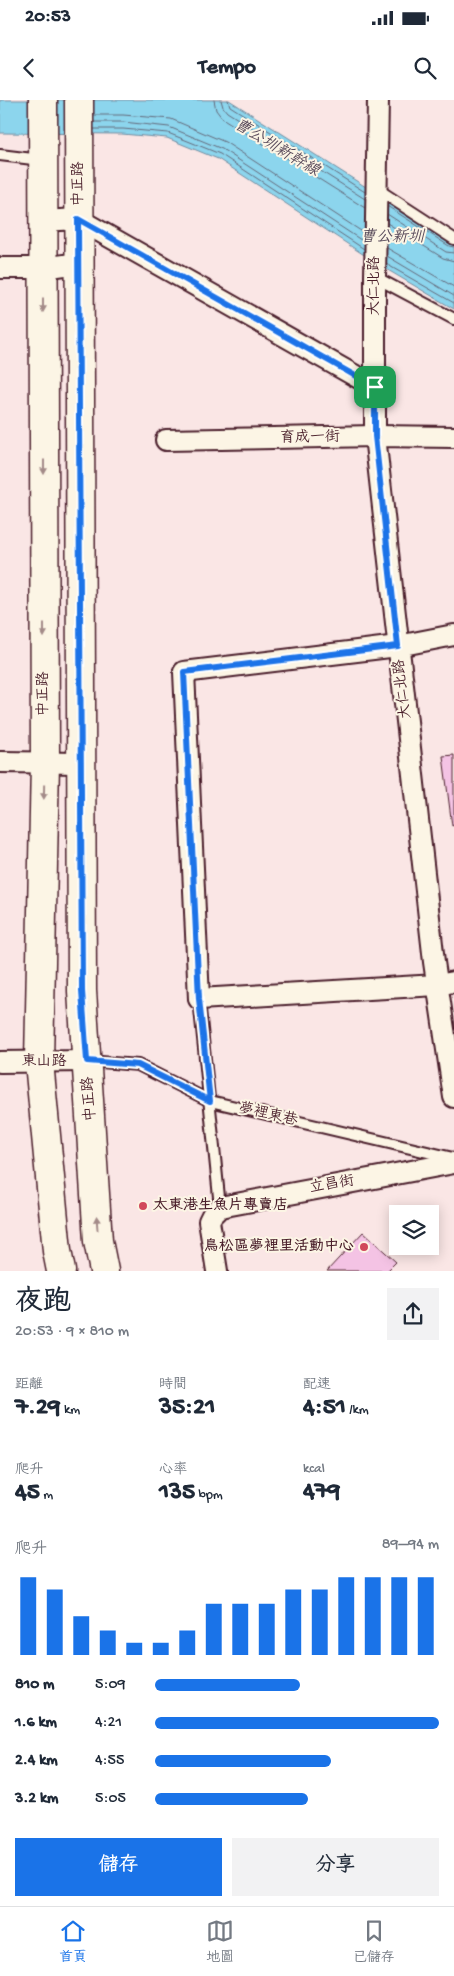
<!DOCTYPE html>
<html lang="zh-TW">
<head>
<meta charset="utf-8">
<style>
	:root { --surface:#fff; --page:#f2f2f3; --text:#1f2937; --muted:#747a83; --line:#e0e1e3; --accent:#1a73e8 }
	body { margin:0; font-family:"Gochi Hand","LXGW WenKai TC",sans-serif; background:var(--page); color:var(--text); height:100vh; display:flex; flex-direction:column; font-size:19px; white-space:nowrap }
	* { box-sizing:border-box; margin:0 }
	p { font-size:16px; color:var(--muted) }
	.icon { flex:none; width:28px; height:28px; fill:none; stroke:currentColor; stroke-width:2; stroke-linecap:round; stroke-linejoin:round }
	.map { position:relative; height:1171px; overflow:hidden }
	.side { display:flex; flex-direction:column; background:var(--surface); flex:1 }
	.side>* { flex:none }
	.buttons { position:absolute; left:389px; top:1105px; display:grid; gap:10px }
	.buttons a { display:grid; place-items:center; width:50px; height:50px; border-radius:0px; background:var(--surface); box-shadow:0 2px 12px #0003; font-size:25px }
	.pin { position:absolute; display:grid; place-items:center; width:42px; height:42px; color:#fff; margin:-21px; border-radius:10px; box-shadow:0 2px 8px #0006 }
	.round { display:grid; place-items:center; flex:none; width:52px; height:52px; border-radius:0px; background:var(--page) }
	.headline { display:flex; align-items:center; justify-content:space-between; height:85px; padding:0 15px }
	h1 { font-size:28px; font-weight:700; line-height:38px }
	.stats { display:grid; grid-template-columns:repeat(3,1fr); gap:8px; height:85px; padding:5px 15px }
	.stats div { display:grid; align-content:center }
	.stats b { font-size:25px; font-weight:700 }
	.stats small { font-size:14px; font-weight:400 }
	.stats p { font-size:14px }
	.chart { height:140px; padding:10px 15px }
	.chart p { display:flex; justify-content:space-between }
	.chart svg { width:100%; height:90px; margin-top:5px; stroke:var(--accent); stroke-width:6 }
	.button { display:flex; gap:10px; margin-top:auto; padding:10px 15px }
	.button a { flex:1; height:58px; border-radius:0px; background:var(--accent); color:#fff; font-size:20px; font-weight:700; line-height:58px; text-align:center }
	.button a+a { background:var(--page); color:var(--text) }
	ul { padding:0 15px; list-style:none; font-size:16px }
	li { display:grid; grid-template-columns:80px 60px 1fr; align-items:center; height:38px }
	li i { height:12px; border-radius:6px; background:var(--accent) }
	.status { display:flex; justify-content:space-between; align-items:center; height:35px; padding:0 25px; background:var(--surface); direction:ltr }
	.status svg { height:14px; fill:currentColor }
	header { display:flex; justify-content:space-between; align-items:center; height:65px; padding:0 15px; background:var(--surface); font-size:22px; font-weight:700 }
	.menu { display:flex; justify-content:space-around; align-items:center; height:70px; border-top:1px solid var(--line); background:var(--surface); font-size:14px; color:var(--muted) }
	.menu a { display:grid; justify-items:center; gap:2px }
	.menu .active { color:var(--accent) }
	.map>svg:first-child { display:block }
	.water { fill:#8cd5ed; stroke:#728c9f }
	.lines { fill:none; stroke-linecap:round; stroke-linejoin:round }
	.shore { stroke:#646879; stroke-width:1 }
	.building { fill:#f4c3e4; stroke:#4a1f2b }
	.service-casing { stroke:#4a1f2b; stroke-width:14 }
	.minor-casing { stroke:#4a1f2b; stroke-width:24 }
	.secondary-casing { stroke:#4a1f2b; stroke-width:31 }
	.service { stroke:#fcf5e5; stroke-width:10 }
	.minor { stroke:#fcf5e5; stroke-width:20 }
	.secondary { stroke:#fcf5e5; stroke-width:28 }
	.oneway { fill:#a38a88 }
	.route-casing { stroke:#fff; stroke-width:10 }
	.route { stroke:#1a73e8; stroke-width:6 }
	.poi-dot { fill:#d1495b; stroke:#fcf5e5; stroke-width:2 }
	.labels { text-anchor:middle; dominant-baseline:central; stroke-width:4; stroke-linejoin:round; paint-order:stroke }
	.street-label { font-size:15px; fill:#4a1f2b; stroke:#fcf5e5 }
	.poi-label { font-size:15px; font-weight:bold; fill:#4a1f2b; stroke:#fcf5e5; text-anchor:start }
	.water-label { font-size:16px; font-style:italic; fill:#5a4c5c; stroke:#fcf5e5 }
</style>
</head>
<body>
<div class="status"><b>20:53</b><svg viewBox="0 0 49 12"><path d="M0 12V9h3v3zM5 12V6h3v6zM10 12V3h3v9zM15 12V0h3v12zM26 1h20v11H26zM47 4h2v5h-2z"/></svg></div>
<header><svg class="icon" aria-label="back" viewBox="0 0 24 24"><path d="M15 5l-7 7 7 7"/></svg>Tempo<svg class="icon" aria-label="search" viewBox="0 0 24 24"><circle cx="10" cy="10" r="6"/><path d="M15 15l6 6"/></svg></header>
<div class="map">
<svg width="454" height="1171" viewBox="0 0 454 1171">
	<rect width="100%" height="100%" fill="#fae6e5"/>
	<filter id="ink" filterUnits="userSpaceOnUse"><feTurbulence type="fractalNoise" baseFrequency=".02" numOctaves="2"/><feDisplacementMap in="SourceGraphic" scale="10" xChannelSelector="R" yChannelSelector="G"/><feConvolveMatrix kernelMatrix="1 2 1 2 8 2 1 2 1" color-interpolation-filters="sRGB"/></filter>
	<g filter="url(#ink)">
		<!-- water -->
		<path class="water" d="M0,0H229L454,143V209L381,166L218,59L167,38L122,34L0,33Z"/>
		<g class="lines">
			<!-- shore -->
			<g class="shore">
				<path d="M214,0L216,10L222,18L365,108"/>
				<path d="M221,0L223,7L227,12L365,99"/>
				<path d="M228,0L230,6L365,92"/>
				<path d="M94,15H123L171,19L225,42L364,133"/>
				<path d="M94,22H123L169,27L222,49L364,142"/>
				<path d="M94,29H123L168,33L220,54L364,149"/>
				<path d="M387,106L449,146L454,147"/>
				<path d="M387,114L446,152L454,153"/>
				<path d="M387,123L443,158L454,161"/>
				<path d="M387,148L454,187"/>
				<path d="M387,156L454,196"/>
				<path d="M386,164L454,203"/>
			</g>
		</g>
		<!-- building -->
		<g class="building">
			<path d="M454,655V725L452,726L443,656Z"/>
			<path d="M363,1132L396,1162L387,1171H327Z"/>
		</g>
		<g class="lines">
			<!-- service casing -->
			<g class="service-casing">
				<g id="service">
					<path d="M0,55L41,60"/>
					<path d="M377,89L454,139"/>
					<path d="M375,177L454,219"/>
					<path d="M199,899L220,1107"/>
					<path d="M88,961L138,965L210,1001L453,1058"/>
				</g>
			</g>
			<!-- minor casing -->
			<g class="minor-casing">
				<g id="minor">
					<path d="M378,0L375,177V336L434,862L454,997"/>
					<path d="M42,121L78,119L375,287"/>
					<path d="M0,168H43L79,163"/>
					<path d="M166,340L375,336L454,337"/>
					<path d="M454,535L398,546L184,572L199,899L437,885L454,882"/>
					<path d="M0,662L82,663"/>
					<path d="M0,962L87,961"/>
					<path d="M217,1171L209,1121L212,1115L220,1107L454,1063"/>
				</g>
			</g>
			<!-- secondary casing -->
			<g class="secondary-casing">
				<g id="secondary">
					<path d="M43,0L45,662L39,962L57,1151L61,1171"/>
					<path d="M79,0L82,891L98,1141L104,1171"/>
				</g>
			</g>
			<!-- service -->
			<use href="#service" class="service"/>
			<!-- minor -->
			<use href="#minor" class="minor"/>
			<!-- secondary -->
			<use href="#secondary" class="secondary"/>
		</g>
		<!-- one-way arrows -->
		<defs><path id="oneway-solid" d="M-6-.8H1V-3.2L6.5 0L1 3.2V.8H-6Z" transform="scale(1.25)"/></defs>
		<g class="oneway">
			<use href="#oneway-solid" transform="translate(43 205) rotate(90)"/>
			<use href="#oneway-solid" transform="translate(44 367) rotate(90)"/>
			<use href="#oneway-solid" transform="translate(44 530) rotate(90)"/>
			<use href="#oneway-solid" transform="translate(44 692) rotate(91)"/>
			<use href="#oneway-solid" transform="translate(97 1123) rotate(-94)"/>
		</g>
	</g>
	<g class="lines" filter="url(#ink)">
		<!-- route casing -->
		<g class="route-casing">
			<path id="route" d="M78,119L375,287V336L398,546L184,572L199,899L210,1001L138,965L87,961L82,891Z"/>
		</g>
		<!-- route -->
		<use href="#route" class="route"/>
	</g>
	<!-- markers -->
	<g class="poi-dot">
		<circle cx="143" cy="1106" r="5"/>
		<circle cx="364" cy="1147" r="5"/>
	</g>
	<g class="labels">
		<!-- street labels -->
		<g class="street-label">
			<text transform="translate(79 84) rotate(-90)">中正路</text>
			<text transform="translate(375 186) rotate(-90)">大仁北路</text>
			<text transform="translate(310 338) rotate(-1)">育成一街</text>
			<text transform="translate(403 589) rotate(-97)">大仁北路</text>
			<text transform="translate(44 594) rotate(-90)">中正路</text>
			<text x="44" y="962">東山路</text>
			<text transform="translate(90 999) rotate(-94)">中正路</text>
			<text transform="translate(268 1015) rotate(13)">夢裡東巷</text>
			<text transform="translate(332 1085) rotate(-10)">立昌街</text>
		</g>
		<!-- poi labels -->
		<g class="poi-label">
			<text x="153" y="1106">太東港生魚片專賣店</text>
			<text x="354" y="1147" text-anchor="end">鳥松區夢裡里活動中心</text>
		</g>
		<!-- water labels -->
		<g class="water-label">
			<text transform="translate(276 49) rotate(31)">曹公圳新幹線</text>
			<text x="392" y="138">曹公新圳</text>
		</g>
	</g>
</svg>
<div class="buttons">
<a><svg class="icon" aria-label="layers" viewBox="0 0 24 24"><path d="M12 4l9 5-9 5-9-5zM3 14l9 5 9-5"/></svg></a>
</div>
<div class="pin" style="left:375px;top:287px;background:#1e9e55"><svg class="icon" aria-label="arrive" viewBox="0 0 24 24"><path d="M6 21V4h12l-3 4 3 4H6"/></svg></div>
</div>
<section class="side">
<div class="headline"><div><h1>夜跑</h1><p>20:53 · 9 × 810 m</p></div><a class="round"><svg class="icon" aria-label="share" viewBox="0 0 24 24"><path d="M12 15V3M7 8l5-5 5 5M5 13v7h14v-7"/></svg></a></div>
<div class="stats">
<div><p>距離</p><b>7.29<small> km</small></b></div>
<div><p>時間</p><b>35:21</b></div>
<div><p>配速</p><b>4:51<small> /km</small></b></div>
</div>
<div class="stats">
<div><p>爬升</p><b>45<small> m</small></b></div>
<div><p>心率</p><b>135<small> bpm</small></b></div>
<div><p>kcal</p><b>479</b></div>
</div>
<div class="chart"><p><span>爬升</span>89–94 m</p>
<svg viewBox="0 0 160 44" preserveAspectRatio="none"><path d="M5 44V6M15 44V12M25 44V25M35 44V32M45 44V38M55 44V38M65 44V32M75 44V19M85 44V19M95 44V19M105 44V12M115 44V12M125 44V6M135 44V6M145 44V6M155 44V6"/></svg>
</div>
<ul>
<li><b>810 m</b>5:09<i style="width:51%"></i></li>
<li><b>1.6 km</b>4:21<i style="width:100%"></i></li>
<li><b>2.4 km</b>4:55<i style="width:62%"></i></li>
<li><b>3.2 km</b>5:05<i style="width:54%"></i></li>
</ul>
<div class="button"><a>儲存</a><a>分享</a></div>
</section>
<nav class="menu">
<a class="active"><svg class="icon" aria-label="home" viewBox="0 0 24 24"><path d="M3 11l9-7 9 7M6 9v11h12V9"/></svg>首頁</a>
<a><svg class="icon" aria-label="map" viewBox="0 0 24 24"><path d="M3 6l6-2 6 2 6-2v14l-6 2-6-2-6 2zM9 4v14M15 6v14"/></svg>地圖</a>
<a><svg class="icon" aria-label="saved" viewBox="0 0 24 24"><path d="M7 4h10v16l-5-4-5 4z"/></svg>已儲存</a>
</nav>
</body>
</html>
